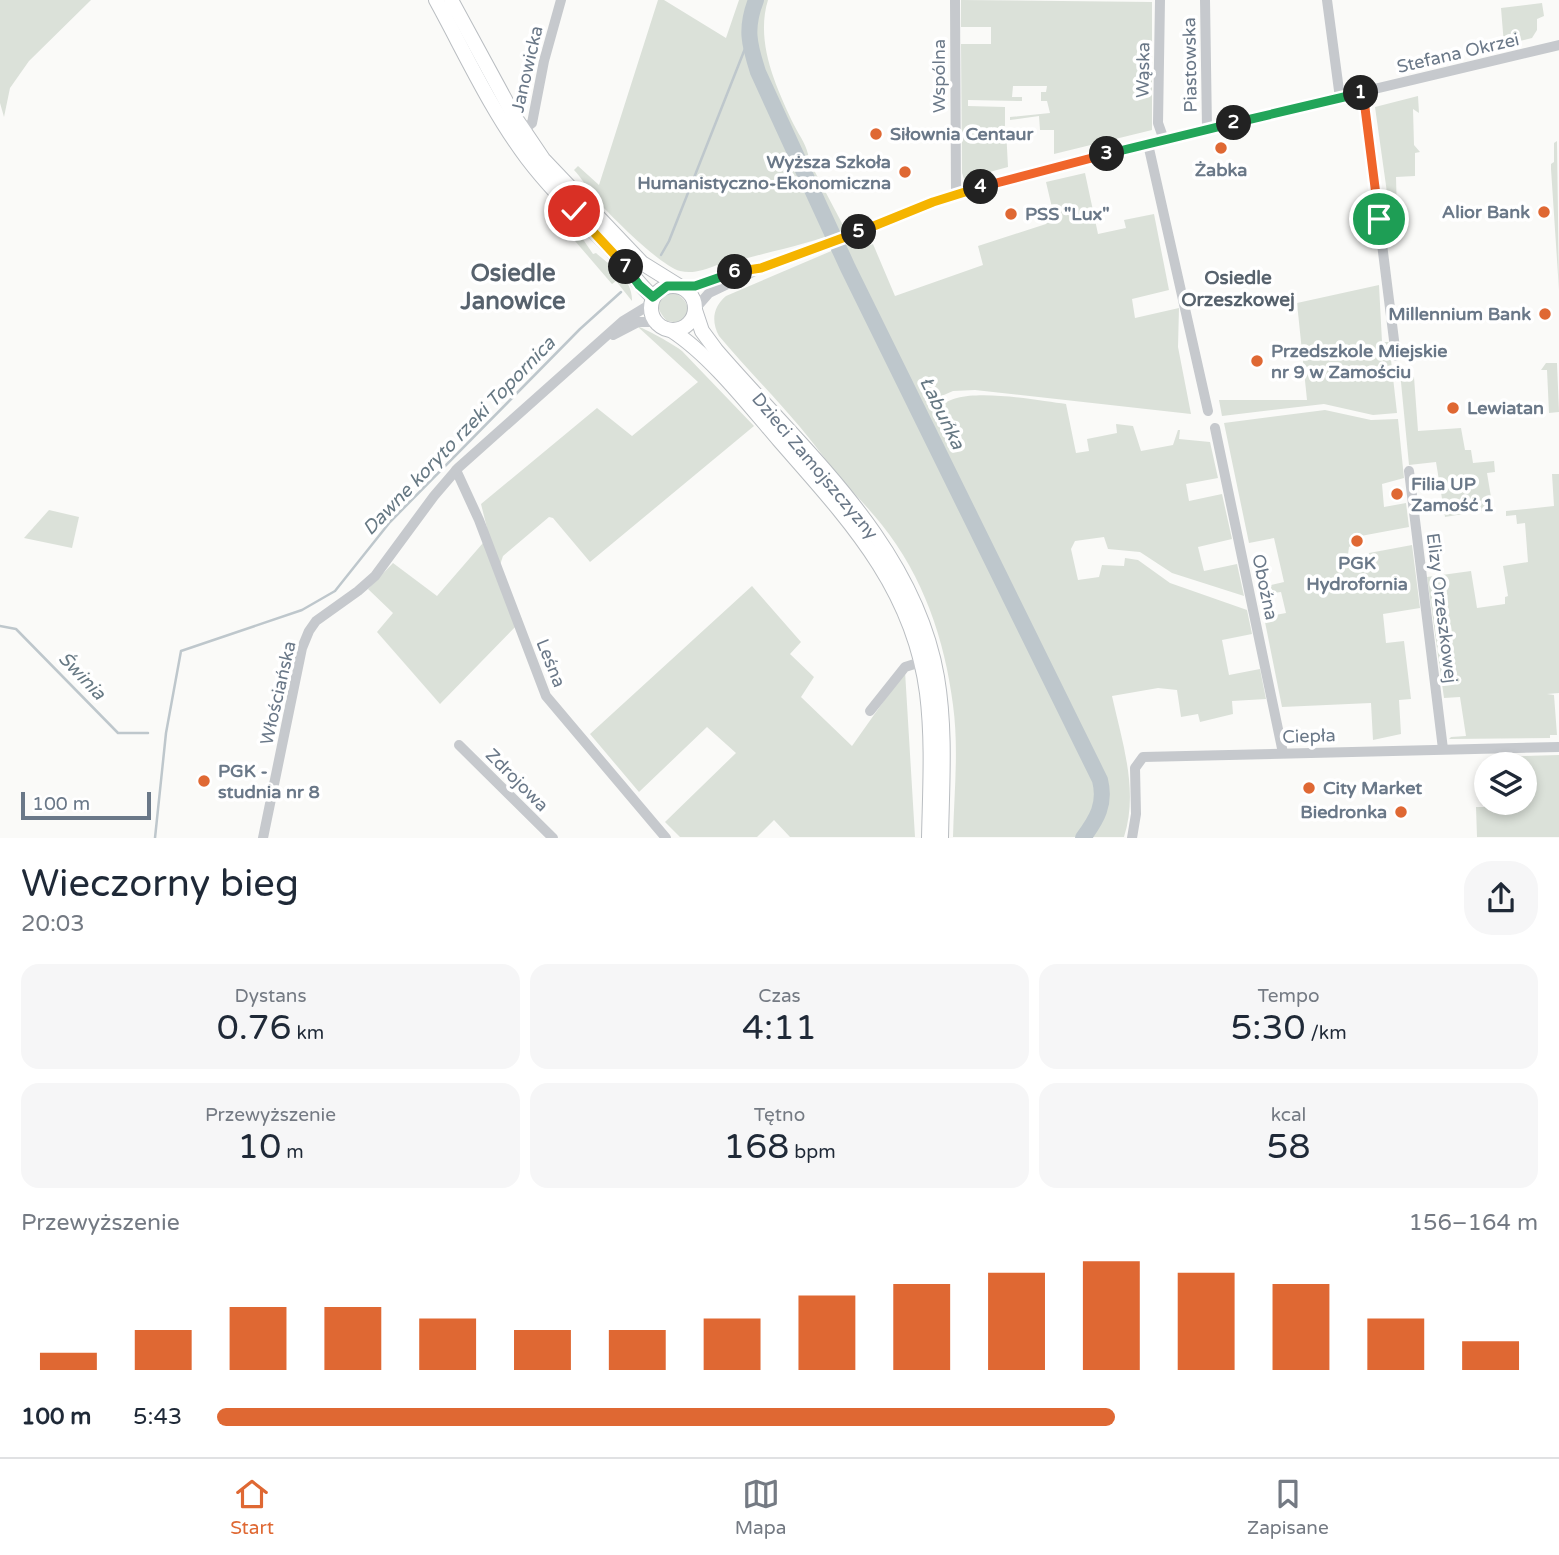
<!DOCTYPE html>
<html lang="pl">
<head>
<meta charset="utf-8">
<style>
	:root { --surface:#fff; --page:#f6f6f7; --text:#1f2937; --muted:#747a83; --line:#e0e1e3; --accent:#df6833 }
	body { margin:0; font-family:"Varela Round",sans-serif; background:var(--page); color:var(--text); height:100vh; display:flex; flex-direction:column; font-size:26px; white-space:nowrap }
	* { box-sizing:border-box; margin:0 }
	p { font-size:23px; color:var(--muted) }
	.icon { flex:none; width:38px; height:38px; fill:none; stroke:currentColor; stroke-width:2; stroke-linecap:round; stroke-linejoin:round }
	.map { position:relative; height:838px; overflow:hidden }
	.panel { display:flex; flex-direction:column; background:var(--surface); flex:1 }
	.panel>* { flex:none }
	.tools { position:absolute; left:1474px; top:752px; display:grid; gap:14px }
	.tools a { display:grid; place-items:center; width:63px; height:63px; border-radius:50%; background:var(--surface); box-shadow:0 4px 10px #0003; font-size:35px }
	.scale { position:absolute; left:21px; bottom:18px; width:130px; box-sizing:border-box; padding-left:7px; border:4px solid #6a7888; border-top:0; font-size:19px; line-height:24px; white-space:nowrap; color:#6a7888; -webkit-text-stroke:5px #fff; paint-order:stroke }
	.pin { position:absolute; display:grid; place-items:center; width:60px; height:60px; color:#fff; margin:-30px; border:4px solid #fff; border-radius:50%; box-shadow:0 2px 7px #0007 }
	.km { position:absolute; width:35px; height:35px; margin:-18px; border-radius:50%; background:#222; color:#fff; font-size:19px; line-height:35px; text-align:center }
	.round { display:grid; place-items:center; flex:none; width:74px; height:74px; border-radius:28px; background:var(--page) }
	.summary { display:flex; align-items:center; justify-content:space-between; height:119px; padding:0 21px }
	h1 { font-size:38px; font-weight:600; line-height:52px }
	.figures { display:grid; grid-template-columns:repeat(3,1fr); gap:10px; height:119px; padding:7px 21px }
	.figures div { display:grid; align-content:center; border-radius:18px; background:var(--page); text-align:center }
	.figures b { font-size:35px; font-weight:600 }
	.figures small { font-size:19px; font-weight:400 }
	.figures p { font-size:19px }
	.chart { height:196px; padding:14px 21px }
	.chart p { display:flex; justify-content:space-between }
	.chart svg { width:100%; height:126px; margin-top:7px; stroke:var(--accent); stroke-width:6 }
	ul { padding:0 21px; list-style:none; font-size:23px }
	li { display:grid; grid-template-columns:112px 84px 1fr; align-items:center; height:52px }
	li i { height:18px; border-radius:9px; background:var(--accent) }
	.dock { display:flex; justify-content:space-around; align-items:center; height:98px; border-top:2px solid var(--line); background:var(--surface); font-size:19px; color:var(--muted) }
	.dock a { display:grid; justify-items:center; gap:4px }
	.dock .selected { color:var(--accent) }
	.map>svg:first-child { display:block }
	.green { fill:#dbe1d9 }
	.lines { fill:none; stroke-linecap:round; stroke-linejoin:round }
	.stream { stroke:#bec7cc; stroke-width:2.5 }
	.river { stroke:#bec7cc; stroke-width:16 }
	.primary-casing { stroke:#b9bdc1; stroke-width:16 }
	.minor { stroke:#c6c9cd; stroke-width:10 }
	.primary { stroke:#fff; stroke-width:14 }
	.split-1-casing { stroke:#fff; stroke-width:14 }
	.split-2-casing { stroke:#fff; stroke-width:14 }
	.split-3-casing { stroke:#fff; stroke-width:14 }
	.split-4-casing { stroke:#fff; stroke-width:14 }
	.split-5-casing { stroke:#fff; stroke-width:14 }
	.split-6-casing { stroke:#fff; stroke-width:14 }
	.split-7-casing { stroke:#fff; stroke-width:14 }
	.split-8-casing { stroke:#fff; stroke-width:14 }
	.split-1 { stroke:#f0652b; stroke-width:9 }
	.split-2 { stroke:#22a559; stroke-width:9 }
	.split-3 { stroke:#22a559; stroke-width:9 }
	.split-4 { stroke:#f0652b; stroke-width:9 }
	.split-5 { stroke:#f5b400; stroke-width:9 }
	.split-6 { stroke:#f5b400; stroke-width:9 }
	.split-7 { stroke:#22a559; stroke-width:9 }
	.split-8 { stroke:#f5b400; stroke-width:9 }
	.poi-dot { fill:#df6833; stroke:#fff; stroke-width:2.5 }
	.labels { text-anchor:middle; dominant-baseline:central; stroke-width:7; stroke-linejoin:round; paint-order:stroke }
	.street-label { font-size:18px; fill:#6a7888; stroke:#fff }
	.poi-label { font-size:18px; font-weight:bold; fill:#6a7888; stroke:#fff; text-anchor:start }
	.neighbourhood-label { font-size:19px; font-weight:bold; fill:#57626d; stroke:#fff }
	.water-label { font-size:19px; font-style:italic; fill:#667883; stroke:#fff }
	.district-label { font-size:24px; font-weight:bold; fill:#57626d; stroke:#fff }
</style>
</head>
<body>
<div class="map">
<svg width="1559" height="838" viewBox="0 0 1559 838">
	<rect width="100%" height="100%" fill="#fafaf8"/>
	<!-- green -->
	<g class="green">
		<path d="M0,0H91L29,61L10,88L4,117L0,103Z"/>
		<path d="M658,0H664L726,38L739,0H768C755,42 776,87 794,125C800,137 807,145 809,159L812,158L815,172L845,229C805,247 760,252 718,267L717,265C704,270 693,274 680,271C660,266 604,210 590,192C585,185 581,177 574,170L578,166L599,185Z"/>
		<path d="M961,0L1152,2V130L1054,154V130H1040L1039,116L1010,120V117L1050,113L1047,101H1041V92H1046L1047,86H1013L1012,97H1022V101L968,100V106L1005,107V126H1000L999,129H1006L1008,167L964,179L962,173L961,44H991V27H961Z"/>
		<path d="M1542,3L1544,16L1537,19V30L1532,38L1504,45L1501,8Z"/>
		<path d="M1418,96L1419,113L1413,109L1414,145L1420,152L1415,153V176L1396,177L1397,214H1390L1375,107Z"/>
		<path d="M1557,141L1559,290L1551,169V164L1554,162V143Z"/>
		<path d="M1085,173L1098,234L1126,228L1124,220L1154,214L1169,290L1132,299L1135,318L1179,308L1178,347L1191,414L975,390L953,391L937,398L932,394L929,396L938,415L942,413L940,408C957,384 1038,401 1066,404L1076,453L1089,451L1087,439L1117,433L1116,424L1133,426L1141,451L1173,445L1178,430H1180L1179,439L1210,442L1218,478L1186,484L1189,501L1222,494L1232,539L1198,547L1204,571L1237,564L1244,596L1172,573L1140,552L1108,549L1104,537L1075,541L1071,549L1078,580L1099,577L1102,565L1124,566L1125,558L1138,560L1170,583L1247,610L1252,634L1222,640L1229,675L1260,669L1266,699L1232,701L1233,714L1200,722L1198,714L1181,717L1177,690L1158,688L1112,696C1122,742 1139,790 1124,837H953C954,794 959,749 953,705C945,640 923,576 882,525C868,507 851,491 836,473C824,458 813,442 800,427C774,396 745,367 719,336C711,321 713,307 726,296L850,243L856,247L865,243L867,246L873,244L895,296L983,265L978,246L1046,224L1053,212L1046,182Z"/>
		<path d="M576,229L593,254L596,253C610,266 633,278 632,301L616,281L612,284L569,234Z"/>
		<path d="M1379,285L1382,342H1389L1397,413L1373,415L1324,404L1222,416L1219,400H1307L1297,303Z"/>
		<path d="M670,291C683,296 690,303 687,317L680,323L667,321C657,311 651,293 670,291Z"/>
		<path d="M637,326C642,327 677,346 682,351L754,426L590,562L553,518L549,517L503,556L500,565L522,620L440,704L377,632L393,613L368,589L393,563L437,596L489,536L481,504L597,408L632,436L698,382Z"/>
		<path d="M1546,363H1557L1559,412L1549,413L1547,370H1541Z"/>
		<path d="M1400,372L1414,377L1418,431L1461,428L1465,450H1471L1473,463L1494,461L1495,472L1487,473L1493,509L1445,517L1436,462L1409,465Z"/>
		<path d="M1325,410L1371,420L1398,419L1404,478L1382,484L1384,507L1406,503L1409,527L1350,538L1351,546L1349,547L1347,562L1339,565L1341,569L1353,565L1352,571L1370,567L1369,553L1412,545L1420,608L1383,614L1386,643L1404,641L1411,699L1399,700L1401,734L1373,740L1371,703L1282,707L1264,617L1286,613L1281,592L1260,595L1258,588L1284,582L1274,538L1249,543L1224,423Z"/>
		<path d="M1552,474H1559V693L1547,694L1554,695L1557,735H1550V738L1449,739L1451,737L1466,736L1460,697L1444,698L1427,577L1471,571L1477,608L1505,604V597L1508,596L1503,566L1528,562L1525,523L1517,524L1516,515L1506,516V511L1554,506Z"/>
		<path d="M49,510L79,517L72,548L24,538Z"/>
		<path d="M752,586L801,642L790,654L814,677L801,697L852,746L905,671L915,837H790L774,820L757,837H680L665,822L736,753L707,727L639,792L590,734Z"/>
		<path d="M1559,755V837H1477L1476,807H1484V804L1524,803V765H1501V763H1495L1494,757Z"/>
	</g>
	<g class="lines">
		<!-- stream -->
		<g class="stream">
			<path d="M661,255L669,241L748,41"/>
			<path d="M0,626L16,629L118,733H148"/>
			<path d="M155,838L166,733L181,651L302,610L335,591L390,522L580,329L621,292"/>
		</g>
		<!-- river -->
		<path class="river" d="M756,0C745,28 749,44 758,72L848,268L1100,780C1106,804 1097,819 1083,838"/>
		<!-- primary casing -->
		<g class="primary-casing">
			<g id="primary">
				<path d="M436,0C465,53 491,110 527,158C552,191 582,219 611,249C625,265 637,283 653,297"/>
				<path d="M451,0L514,116L543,159L642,263L679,286"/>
				<circle cx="673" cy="308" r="22"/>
				<path d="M695,310L702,331L716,350C801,449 914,543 937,677C946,730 942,784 941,838"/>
				<path d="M671,330C710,355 748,404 779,440C847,518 913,586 927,693C933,741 930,790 929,838"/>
			</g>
		</g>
		<!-- minor -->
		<g class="minor">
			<path d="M955,0L956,194"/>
			<path d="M1160,0L1158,123L1164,140"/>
			<path d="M1205,0L1207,129"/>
			<path d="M1327,0L1340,98"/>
			<path d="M1363,92L1396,356"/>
			<path d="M519,133L532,123L533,118L544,61L561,0"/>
			<path d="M1148,144L1208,411"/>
			<path d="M680,287C701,288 727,273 750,270"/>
			<path d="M695,309L709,293L761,268L956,194L1207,129L1559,45"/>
			<path d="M613,335L638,322H656"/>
			<path d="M1215,428L1283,753"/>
			<path d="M456,470L479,520L546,696L666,838"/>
			<path d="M1409,471L1443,749"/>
			<path d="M870,711L905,667L921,662"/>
			<path d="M459,745L553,838"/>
			<path d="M263,838L302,648L309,631L316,621L358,591L375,576L434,496L458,468L623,321L651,304"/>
			<path d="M1132,838L1136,814L1135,768L1143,757L1559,747"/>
		</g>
		<!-- primary -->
		<use href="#primary" class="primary"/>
	</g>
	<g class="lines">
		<!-- split-1 casing -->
		<g class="split-1-casing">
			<path id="split-1" d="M1361,93L1363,92L1379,219"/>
		</g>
		<!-- split-2 casing -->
		<g class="split-2-casing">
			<path id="split-2" d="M1234,123L1361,93"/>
		</g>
		<!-- split-3 casing -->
		<g class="split-3-casing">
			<path id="split-3" d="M1107,154L1234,123"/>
		</g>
		<!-- split-4 casing -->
		<g class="split-4-casing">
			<path id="split-4" d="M981,187L1107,154"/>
		</g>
		<!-- split-5 casing -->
		<g class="split-5-casing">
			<path id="split-5" d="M859,232L933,202L981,187"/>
		</g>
		<!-- split-6 casing -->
		<g class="split-6-casing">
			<path id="split-6" d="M735,272L761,268L859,232"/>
		</g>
		<!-- split-7 casing -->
		<g class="split-7-casing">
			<path id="split-7" d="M626,267L639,285L653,297L667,286H695L735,272"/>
		</g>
		<!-- split-8 casing -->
		<g class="split-8-casing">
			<path id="split-8" d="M574,211L626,267"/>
		</g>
		<!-- split-1 -->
		<use href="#split-1" class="split-1"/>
		<!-- split-2 -->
		<use href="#split-2" class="split-2"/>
		<!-- split-3 -->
		<use href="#split-3" class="split-3"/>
		<!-- split-4 -->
		<use href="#split-4" class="split-4"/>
		<!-- split-5 -->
		<use href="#split-5" class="split-5"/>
		<!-- split-6 -->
		<use href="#split-6" class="split-6"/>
		<!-- split-7 -->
		<use href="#split-7" class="split-7"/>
		<!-- split-8 -->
		<use href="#split-8" class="split-8"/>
	</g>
	<!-- markers -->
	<g class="poi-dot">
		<circle cx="876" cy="134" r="7"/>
		<circle cx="1221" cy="148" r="7"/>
		<circle cx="905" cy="172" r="7"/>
		<circle cx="1544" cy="212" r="7"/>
		<circle cx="1011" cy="214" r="7"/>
		<circle cx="1545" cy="314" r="7"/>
		<circle cx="1257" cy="361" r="7"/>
		<circle cx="1453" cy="408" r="7"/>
		<circle cx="1397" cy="494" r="7"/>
		<circle cx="1357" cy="541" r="7"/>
		<circle cx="204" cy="781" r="7"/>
		<circle cx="1309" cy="788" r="7"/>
		<circle cx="1401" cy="812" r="7"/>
	</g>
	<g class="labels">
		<!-- street labels -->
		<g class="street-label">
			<text transform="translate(1458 53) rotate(-13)">Stefana Okrzei</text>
			<text transform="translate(1190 65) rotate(-91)">Piastowska</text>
			<text transform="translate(527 69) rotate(-77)">Janowicka</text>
			<text transform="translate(1143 70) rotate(-89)">Wąska</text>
			<text transform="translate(939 76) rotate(-90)">Wspólna</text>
			<text transform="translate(815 466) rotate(50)">Dzieci Zamojszczyzny</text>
			<text transform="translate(1265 587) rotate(78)">Oboźna</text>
			<text transform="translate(1442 608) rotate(83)">Elizy Orzeszkowej</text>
			<text transform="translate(551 663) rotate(68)">Leśna</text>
			<text transform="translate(278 693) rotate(-77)">Włościańska</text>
			<text transform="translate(1309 736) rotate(-2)">Ciepła</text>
			<text transform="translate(517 780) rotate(45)">Zdrojowa</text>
		</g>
		<!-- poi labels -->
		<g class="poi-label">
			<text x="890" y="134">Siłownia Centaur</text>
			<text x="891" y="162" text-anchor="end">Wyższa Szkoła<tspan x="891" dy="21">Humanistyczno-Ekonomiczna</tspan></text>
			<text x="1221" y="170" text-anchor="middle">Żabka</text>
			<text x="1530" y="212" text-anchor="end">Alior Bank</text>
			<text x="1025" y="214">PSS "Lux"</text>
			<text x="1531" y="314" text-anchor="end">Millennium Bank</text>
			<text x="1271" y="351">Przedszkole Miejskie<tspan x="1271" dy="21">nr 9 w Zamościu</tspan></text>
			<text x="1467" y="408">Lewiatan</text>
			<text x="1411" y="484">Filia UP<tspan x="1411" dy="21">Zamość 1</tspan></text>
			<text x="1357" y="563" text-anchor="middle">PGK<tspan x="1357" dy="21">Hydrofornia</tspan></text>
			<text x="218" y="771">PGK -<tspan x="218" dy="21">studnia nr 8</tspan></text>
			<text x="1323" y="788">City Market</text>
			<text x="1387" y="812" text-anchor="end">Biedronka</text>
		</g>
		<!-- neighbourhood labels -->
		<g class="neighbourhood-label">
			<text x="1238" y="278">Osiedle<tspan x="1238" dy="22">Orzeszkowej</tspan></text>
		</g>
		<!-- water labels -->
		<g class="water-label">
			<text transform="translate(942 413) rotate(64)">Łabuńka</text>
			<text transform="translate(459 436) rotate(-46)">Dawne koryto rzeki Topornica</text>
			<text transform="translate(82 676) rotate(46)">Świnia</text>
		</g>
		<!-- district labels -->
		<g class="district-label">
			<text x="513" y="273">Osiedle<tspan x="513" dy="28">Janowice</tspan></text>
		</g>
	</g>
</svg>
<div class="tools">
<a><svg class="icon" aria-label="layers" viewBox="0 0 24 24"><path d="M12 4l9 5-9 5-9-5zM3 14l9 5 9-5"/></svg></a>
</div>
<div class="scale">100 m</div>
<div class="pin" style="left:1379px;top:219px;background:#1e9e55"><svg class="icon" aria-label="arrive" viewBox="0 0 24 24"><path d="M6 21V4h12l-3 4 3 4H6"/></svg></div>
<div class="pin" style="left:574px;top:211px;background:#d93025"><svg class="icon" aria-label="check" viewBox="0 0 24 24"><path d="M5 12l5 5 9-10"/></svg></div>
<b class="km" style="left:1361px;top:93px">1</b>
<b class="km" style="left:1234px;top:123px">2</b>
<b class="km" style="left:1107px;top:154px">3</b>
<b class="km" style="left:981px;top:187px">4</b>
<b class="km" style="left:859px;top:232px">5</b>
<b class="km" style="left:735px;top:272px">6</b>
<b class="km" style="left:626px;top:267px">7</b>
</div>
<section class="panel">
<div class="summary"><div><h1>Wieczorny bieg</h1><p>20:03</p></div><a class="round"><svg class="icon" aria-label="share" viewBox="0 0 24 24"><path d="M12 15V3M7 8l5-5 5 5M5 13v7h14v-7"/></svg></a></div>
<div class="figures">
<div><p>Dystans</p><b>0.76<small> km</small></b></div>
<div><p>Czas</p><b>4:11</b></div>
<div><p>Tempo</p><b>5:30<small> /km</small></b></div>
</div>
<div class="figures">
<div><p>Przewyższenie</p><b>10<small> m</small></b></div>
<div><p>Tętno</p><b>168<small> bpm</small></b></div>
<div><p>kcal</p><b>58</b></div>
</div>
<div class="chart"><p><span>Przewyższenie</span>156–164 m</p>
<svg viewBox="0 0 160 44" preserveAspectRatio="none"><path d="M5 44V38M15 44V30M25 44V22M35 44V22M45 44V26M55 44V30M65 44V30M75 44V26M85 44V18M95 44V14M105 44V10M115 44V6M125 44V10M135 44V14M145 44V26M155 44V34"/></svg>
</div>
<ul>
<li><b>100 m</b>5:43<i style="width:68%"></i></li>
</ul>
</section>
<nav class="dock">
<a class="selected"><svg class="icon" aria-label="home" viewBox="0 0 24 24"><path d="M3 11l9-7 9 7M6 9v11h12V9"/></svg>Start</a>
<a><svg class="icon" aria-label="map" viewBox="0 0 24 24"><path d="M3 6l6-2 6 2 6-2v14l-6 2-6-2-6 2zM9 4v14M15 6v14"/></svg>Mapa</a>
<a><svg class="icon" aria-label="saved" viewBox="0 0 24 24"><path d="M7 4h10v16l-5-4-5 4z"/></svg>Zapisane</a>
</nav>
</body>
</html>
